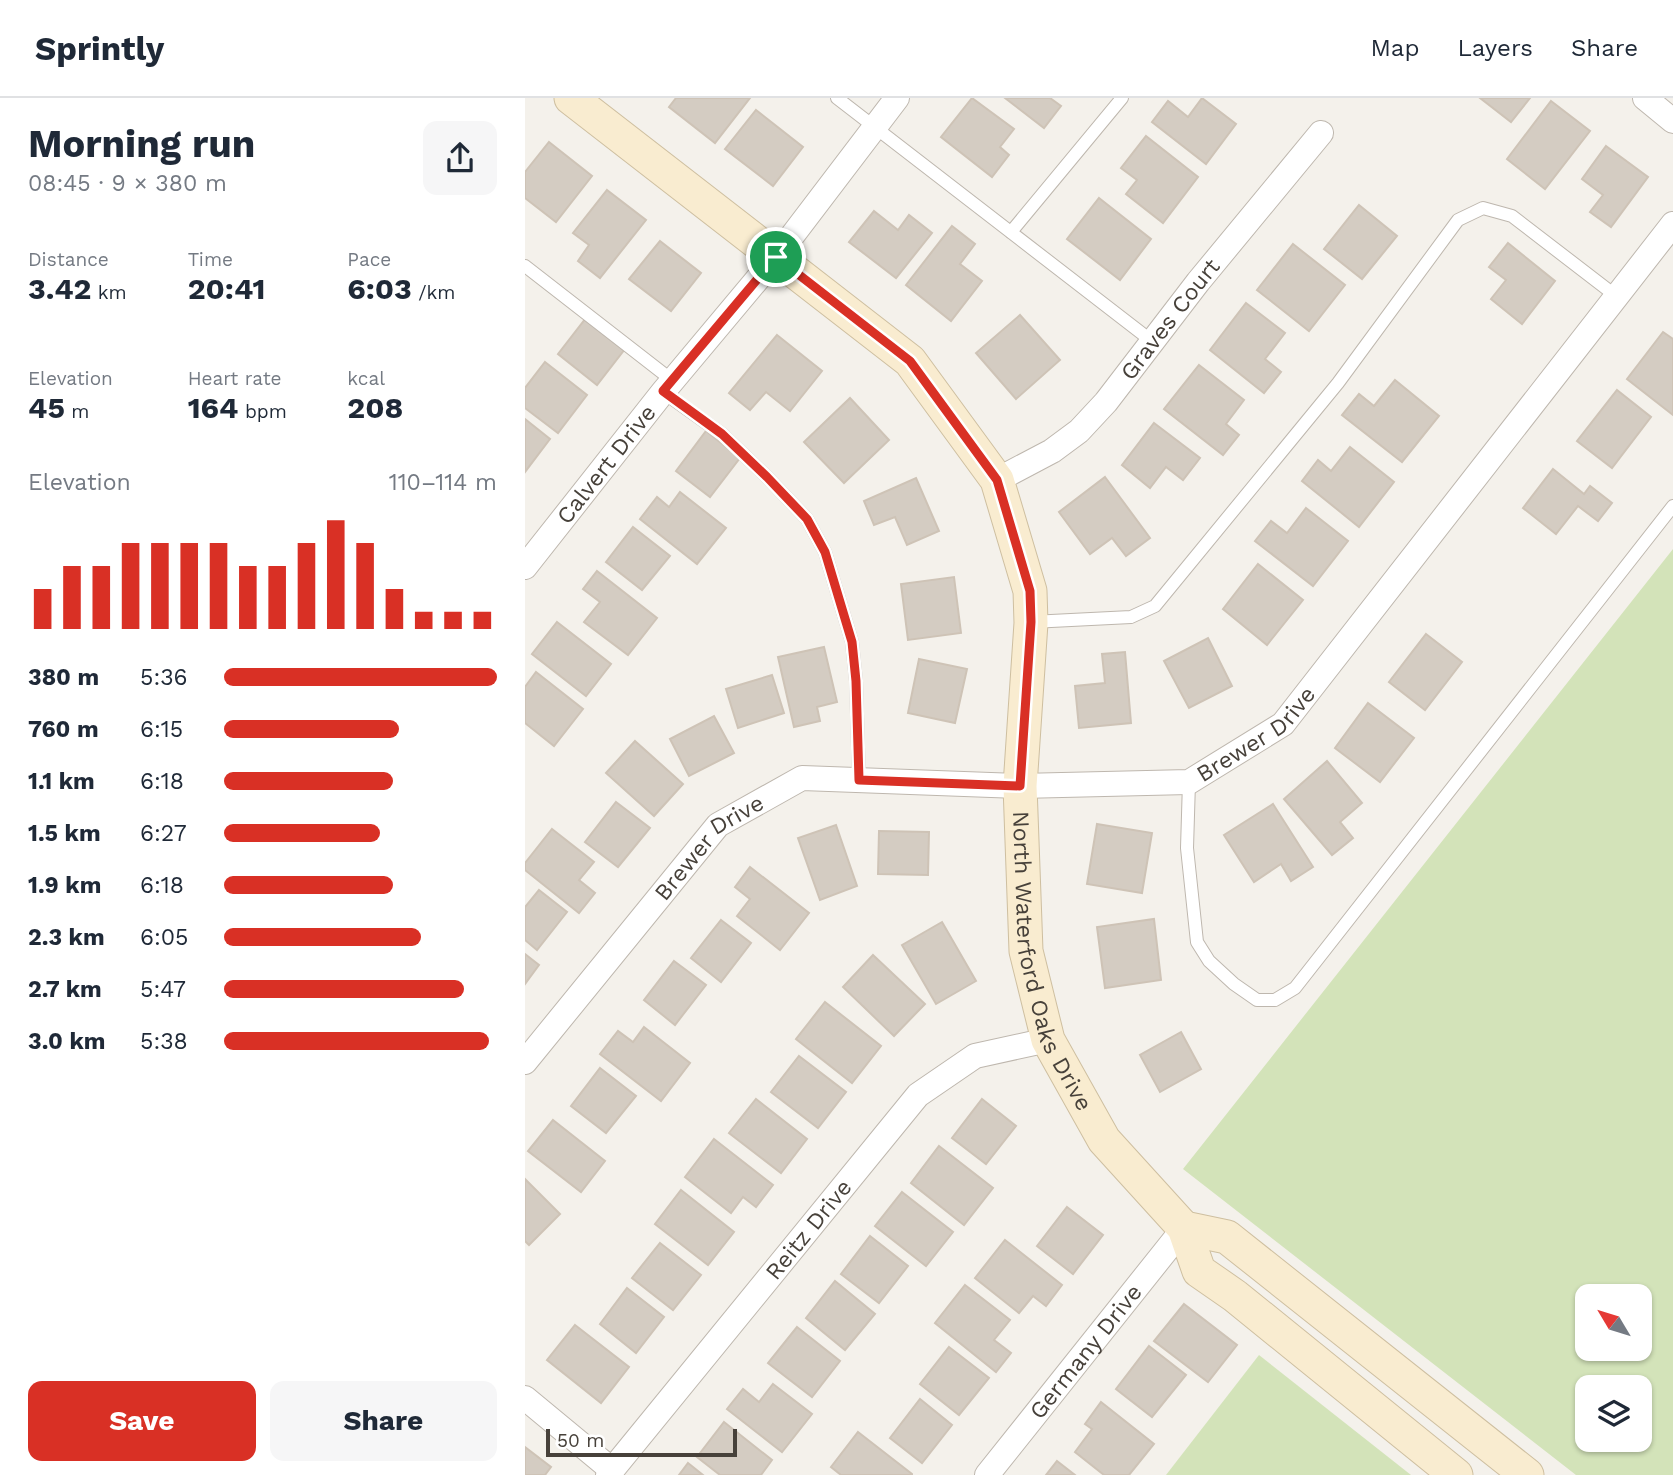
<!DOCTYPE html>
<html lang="en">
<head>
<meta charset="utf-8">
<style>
	:root { --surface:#fff; --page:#f6f6f7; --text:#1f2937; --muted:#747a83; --line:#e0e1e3; --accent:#d93025 }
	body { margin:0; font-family:"Work Sans",sans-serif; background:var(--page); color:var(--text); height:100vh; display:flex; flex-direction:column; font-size:26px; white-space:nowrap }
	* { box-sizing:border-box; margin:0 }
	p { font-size:23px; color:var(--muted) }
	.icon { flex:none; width:38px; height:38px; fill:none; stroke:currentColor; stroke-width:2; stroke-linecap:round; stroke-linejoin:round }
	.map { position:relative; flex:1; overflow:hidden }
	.panel { display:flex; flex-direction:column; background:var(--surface); width:525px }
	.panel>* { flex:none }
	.needle { width:46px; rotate:308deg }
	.fabs { position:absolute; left:1050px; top:1186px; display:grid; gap:14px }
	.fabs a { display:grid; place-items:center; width:77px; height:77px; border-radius:14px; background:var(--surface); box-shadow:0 2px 5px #0004; font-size:35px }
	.scale { position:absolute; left:21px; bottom:18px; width:191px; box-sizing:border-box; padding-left:7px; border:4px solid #47413a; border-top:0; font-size:19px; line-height:24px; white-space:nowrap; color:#47413a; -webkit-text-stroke:5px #fff; paint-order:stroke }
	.pin { position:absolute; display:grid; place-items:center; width:60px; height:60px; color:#fff; margin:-30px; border:4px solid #fff; border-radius:50%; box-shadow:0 2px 7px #0007 }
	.round { display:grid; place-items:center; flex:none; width:74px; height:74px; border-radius:14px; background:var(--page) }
	.summary { display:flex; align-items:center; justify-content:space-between; height:119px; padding:0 28px }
	h1 { font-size:38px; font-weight:700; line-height:52px }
	.stats { display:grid; grid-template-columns:repeat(3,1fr); gap:10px; height:119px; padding:7px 28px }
	.stats div { display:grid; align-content:center }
	.stats b { font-size:30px; font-weight:700 }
	.stats small { font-size:19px; font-weight:400 }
	.stats p { font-size:19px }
	.chart { height:196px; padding:14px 28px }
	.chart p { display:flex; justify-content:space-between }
	.chart svg { width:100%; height:126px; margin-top:7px; stroke:var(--accent); stroke-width:6 }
	.button { display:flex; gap:14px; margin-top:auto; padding:14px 28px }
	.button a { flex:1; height:80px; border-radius:14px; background:var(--accent); color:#fff; font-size:28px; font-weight:700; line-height:80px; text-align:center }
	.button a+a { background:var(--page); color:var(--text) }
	ul { padding:0 28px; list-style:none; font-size:23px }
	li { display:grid; grid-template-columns:112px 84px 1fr; align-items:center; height:52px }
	li i { height:18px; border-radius:9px; background:var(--accent) }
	header { display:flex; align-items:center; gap:42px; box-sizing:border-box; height:98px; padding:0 35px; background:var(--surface); border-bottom:2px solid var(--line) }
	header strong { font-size:33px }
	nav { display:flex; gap:38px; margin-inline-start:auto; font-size:24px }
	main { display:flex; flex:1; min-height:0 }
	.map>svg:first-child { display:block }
	.green { fill:#d3e3b9; fill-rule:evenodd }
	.building { fill:#d4ccc2; stroke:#cec3b6; stroke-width:2 }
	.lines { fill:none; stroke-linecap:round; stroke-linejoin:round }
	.lane-casing { stroke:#beb7ae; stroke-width:14 }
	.street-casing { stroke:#beb7ae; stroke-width:26 }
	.secondary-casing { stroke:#cebfa0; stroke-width:35 }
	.lane { stroke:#fff; stroke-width:12 }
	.street { stroke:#fff; stroke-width:24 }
	.secondary { stroke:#f9ecd0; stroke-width:33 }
	.route-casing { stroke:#fff; stroke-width:14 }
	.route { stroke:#d93025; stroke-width:9 }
	.labels { text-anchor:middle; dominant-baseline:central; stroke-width:7; stroke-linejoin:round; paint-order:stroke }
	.street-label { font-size:23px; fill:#47413a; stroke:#fff }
</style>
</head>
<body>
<header>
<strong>Sprintly</strong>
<nav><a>Map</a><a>Layers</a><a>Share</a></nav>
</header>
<main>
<section class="panel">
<div class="summary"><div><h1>Morning run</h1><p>08:45 · 9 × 380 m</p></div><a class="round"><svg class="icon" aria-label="share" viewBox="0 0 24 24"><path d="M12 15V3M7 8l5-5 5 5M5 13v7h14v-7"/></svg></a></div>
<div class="stats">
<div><p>Distance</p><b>3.42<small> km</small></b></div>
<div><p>Time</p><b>20:41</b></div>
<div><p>Pace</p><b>6:03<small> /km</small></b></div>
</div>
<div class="stats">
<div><p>Elevation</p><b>45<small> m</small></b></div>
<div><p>Heart rate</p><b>164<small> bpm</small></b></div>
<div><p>kcal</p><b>208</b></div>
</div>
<div class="chart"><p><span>Elevation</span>110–114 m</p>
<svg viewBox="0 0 160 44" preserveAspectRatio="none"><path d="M5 44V30M15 44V22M25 44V22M35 44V14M45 44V14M55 44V14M65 44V14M75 44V22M85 44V22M95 44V14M105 44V6M115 44V14M125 44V30M135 44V38M145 44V38M155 44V38"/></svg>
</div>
<ul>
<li><b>380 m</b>5:36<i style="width:100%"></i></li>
<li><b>760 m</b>6:15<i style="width:64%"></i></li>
<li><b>1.1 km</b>6:18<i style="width:62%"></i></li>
<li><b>1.5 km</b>6:27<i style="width:57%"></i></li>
<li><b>1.9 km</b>6:18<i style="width:62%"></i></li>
<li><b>2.3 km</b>6:05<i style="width:72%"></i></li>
<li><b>2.7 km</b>5:47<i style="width:88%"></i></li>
<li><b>3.0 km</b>5:38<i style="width:97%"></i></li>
</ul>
<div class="button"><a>Save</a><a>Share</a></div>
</section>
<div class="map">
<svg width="1148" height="1377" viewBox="0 0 1148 1377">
	<rect width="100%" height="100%" fill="#f4f1eb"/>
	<!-- green -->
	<g class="green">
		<path d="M1148,451V1377H1051L658,1071ZM1062,1199H1115V1251H1062ZM1062,1290H1115V1342H1062Z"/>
		<path d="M734,1257L886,1377H641Z"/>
	</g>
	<!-- building -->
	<g class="building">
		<path d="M151,0H225L190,45L144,9Z"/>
		<path d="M447,0L489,31L475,49L484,57L467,79L416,39Z"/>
		<path d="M480,0H525L536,8L519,30Z"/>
		<path d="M677,0L711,26L681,66L627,24L643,3L663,19Z"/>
		<path d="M955,0H1005L986,24Z"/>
		<path d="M1026,3L1065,33L1020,91L982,61Z"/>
		<path d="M231,12L278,49L248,88L200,51Z"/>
		<path d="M621,38L673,79L638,125L601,96L612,82L596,70Z"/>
		<path d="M24,44L67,78L31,124L0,100V74Z"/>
		<path d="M1081,48L1123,79L1086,129L1065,114L1078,97L1057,81Z"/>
		<path d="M82,92L121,122L75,180L53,163L64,147L48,135Z"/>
		<path d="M574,100L626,141L595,182L542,141Z"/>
		<path d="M834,107L872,138L837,181L799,151Z"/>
		<path d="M349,113L373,132L384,117L407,135L371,180L324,144Z"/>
		<path d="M427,128L450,146L435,166L457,183L426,223L381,187Z"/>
		<path d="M135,143L176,175L146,213L104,181Z"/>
		<path d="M983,145L1030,183L997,226L966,201L981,182L964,169Z"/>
		<path d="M768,146L820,187L784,233L732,192Z"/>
		<path d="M721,205L760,235L740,261L756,274L739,295L685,252Z"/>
		<path d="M495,217L535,262L491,301L451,255Z"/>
		<path d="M61,220L100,251L72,287L33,256Z"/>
		<path d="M1138,234L1148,241V317L1102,281Z"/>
		<path d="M252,237L297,273L265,313L241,294L225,312L204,295Z"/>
		<path d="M20,264L62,297L33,335L0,310V290Z"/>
		<path d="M674,267L719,302L701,326L714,337L698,357L639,311Z"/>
		<path d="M870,282L914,318L877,364L817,317L834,296L849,308Z"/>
		<path d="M1092,292L1126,319L1087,370L1052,343Z"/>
		<path d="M325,300L364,342L319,385L279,344Z"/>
		<path d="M0,321L25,341L0,374Z"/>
		<path d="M629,325L675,360L658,382L641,369L625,390L597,367Z"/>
		<path d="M181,333L215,360L185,399L151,373Z"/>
		<path d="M825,349L869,384L834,429L777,383L793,362L806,373Z"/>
		<path d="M1028,371L1059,396L1065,388L1087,405L1073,423L1053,408L1031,436L998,410Z"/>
		<path d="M580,379L625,440L601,458L587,440L565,456L534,414Z"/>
		<path d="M391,380L414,433L382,447L370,419L349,427L339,403Z"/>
		<path d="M155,394L201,430L172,466L115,421L132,399L144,409Z"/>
		<path d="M781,410L823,443L788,488L730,443L746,423L762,435Z"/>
		<path d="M108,429L145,458L117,492L81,464Z"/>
		<path d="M733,466L778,502L742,547L698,511Z"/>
		<path d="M72,473L132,520L103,557L59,524L75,504L58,491Z"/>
		<path d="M429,479L436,535L383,542L376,486Z"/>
		<path d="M32,524L86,566L61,598L7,556Z"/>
		<path d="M901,536L937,564L900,612L864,584Z"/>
		<path d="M683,540L707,588L664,610L639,563Z"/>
		<path d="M299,549L312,604L292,609L295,623L269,629L253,559Z"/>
		<path d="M600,554L606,625L554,630L550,588L580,585L577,556Z"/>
		<path d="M394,561L442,571L430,625L383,615Z"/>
		<path d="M11,574L58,611L29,648L0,625V589Z"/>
		<path d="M247,577L259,615L213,630L201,591Z"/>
		<path d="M843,605L889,640L855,684L810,650Z"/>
		<path d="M189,618L209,655L164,678L145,641Z"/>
		<path d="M110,643L158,686L129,718L81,675Z"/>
		<path d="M802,663L837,705L815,724L828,740L807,757L759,701Z"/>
		<path d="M91,704L125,730L93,769L60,744Z"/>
		<path d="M748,706L788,769L766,783L756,766L729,784L699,737Z"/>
		<path d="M572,726L627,735L617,795L562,786Z"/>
		<path d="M311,727L332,788L295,802L273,740Z"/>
		<path d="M27,731L69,764L54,782L70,795L54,815L0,772V765Z"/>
		<path d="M354,733L404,734L403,777L353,776Z"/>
		<path d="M225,769L284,815L255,852L212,818L225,801L210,789Z"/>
		<path d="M14,792L42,814L12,852L0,842V809Z"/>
		<path d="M629,821L636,882L580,890L572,829Z"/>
		<path d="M196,822L226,845L196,884L166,860Z"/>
		<path d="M417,824L451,883L411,906L377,847Z"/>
		<path d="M0,856L14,867L0,886Z"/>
		<path d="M348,857L400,906L369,938L318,889Z"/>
		<path d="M149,863L181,887L150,927L119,902Z"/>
		<path d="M300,904L356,948L327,985L271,941Z"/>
		<path d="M119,929L165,965L136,1003L75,956L93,933L108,944Z"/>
		<path d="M656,934L676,971L635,994L615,957Z"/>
		<path d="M274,958L321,994L293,1030L246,994Z"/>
		<path d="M75,970L111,998L81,1035L46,1008Z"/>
		<path d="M231,1001L282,1041L256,1075L204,1035Z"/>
		<path d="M457,1001L491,1028L461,1066L427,1040Z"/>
		<path d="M28,1022L80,1063L56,1094L3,1053Z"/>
		<path d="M189,1041L248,1087L231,1109L218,1099L206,1115L160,1079Z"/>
		<path d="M414,1048L468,1090L439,1127L386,1085Z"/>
		<path d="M0,1081L35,1116L4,1147L0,1143Z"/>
		<path d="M156,1092L209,1134L183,1167L130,1126Z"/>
		<path d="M377,1094L428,1134L401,1168L350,1128Z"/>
		<path d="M542,1109L578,1137L548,1176L512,1148Z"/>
		<path d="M345,1138L383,1168L354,1205L316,1176Z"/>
		<path d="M480,1142L537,1187L521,1208L508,1198L494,1215L450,1180Z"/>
		<path d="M135,1145L176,1177L148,1212L107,1180Z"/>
		<path d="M310,1183L350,1216L320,1252L281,1220Z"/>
		<path d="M440,1187L485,1222L469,1242L486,1255L471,1274L410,1225Z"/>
		<path d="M102,1190L139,1219L111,1255L75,1226Z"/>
		<path d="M659,1206L712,1247L683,1284L629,1243Z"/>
		<path d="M50,1227L104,1269L76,1305L22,1262Z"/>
		<path d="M272,1229L315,1263L287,1299L243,1265Z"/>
		<path d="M624,1248L661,1277L627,1319L591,1291Z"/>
		<path d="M424,1249L464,1280L434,1317L395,1286Z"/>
		<path d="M248,1286L287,1316L257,1354L202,1311L218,1291L234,1304Z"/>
		<path d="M395,1301L427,1327L397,1365L365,1340Z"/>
		<path d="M576,1304L629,1346L604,1377H579L550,1354L567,1331L560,1326Z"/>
		<path d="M199,1324L247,1362L236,1377H195L172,1359Z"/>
		<path d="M333,1334L387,1376V1377H316L306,1369Z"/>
		<path d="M0,1349L26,1369L20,1377H0Z"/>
		<path d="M532,1363L550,1377H521Z"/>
		<path d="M163,1365L178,1377H154Z"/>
	</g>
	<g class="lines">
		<!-- lane casing -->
		<g class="lane-casing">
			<g id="lane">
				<path d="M312,0L628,244"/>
				<path d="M486,134L597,0"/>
				<path d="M0,168L148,283"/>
				<path d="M138,294L197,336L242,379L282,421L300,454L327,544L331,583L334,682"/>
				<path d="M506,524L606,519L630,508L813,285L933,122L958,110L987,118L1091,198"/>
				<path d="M664,684L662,750L672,844L684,863L709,886L732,902H750L770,890L1148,408"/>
			</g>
		</g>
		<!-- street casing -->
		<g class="street-casing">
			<g id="street">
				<path d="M1120,0L1148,23"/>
				<path id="s1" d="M472,382L527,353L554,333L581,304L673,184L796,35"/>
				<path id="s2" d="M0,469L138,294L251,159L372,0"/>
				<path id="s3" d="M0,964L193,727L277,680L495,688L664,684L758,626L1148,126"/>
				<path d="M0,1300L87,1372"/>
				<path id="s4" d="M83,1377L393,997L450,958L523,942"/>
				<path id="s5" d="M462,1377L659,1130"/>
			</g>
		</g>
		<!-- secondary casing -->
		<g class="secondary-casing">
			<g id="secondary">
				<path id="s6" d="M46,0L385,263L472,382L505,493L506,525L495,688L501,853L523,942L579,1042L659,1130L674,1173L710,1198L931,1377"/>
				<path d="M659,1130L702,1139L1002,1377"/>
			</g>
		</g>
		<!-- lane -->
		<use href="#lane" class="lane"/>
		<!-- street -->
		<use href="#street" class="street"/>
		<!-- secondary -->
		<use href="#secondary" class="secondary"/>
	</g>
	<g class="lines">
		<!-- route casing -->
		<g class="route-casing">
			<path id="route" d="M251,159L385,263L472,382L505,493L506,524L495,688L334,682L331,583L327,544L300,454L282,421L242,379L197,336L138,293Z"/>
		</g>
		<!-- route -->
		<use href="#route" class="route"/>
	</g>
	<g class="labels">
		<!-- street labels -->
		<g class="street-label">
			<text stroke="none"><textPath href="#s1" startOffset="240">Graves Court</textPath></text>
			<text stroke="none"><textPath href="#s2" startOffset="131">Calvert Drive</textPath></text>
			<text stroke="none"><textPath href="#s3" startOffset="872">Brewer Drive</textPath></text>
			<text stroke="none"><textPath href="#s3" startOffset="284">Brewer Drive</textPath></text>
			<text stroke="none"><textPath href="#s6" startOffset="1068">North Waterford Oaks Drive</textPath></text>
			<text stroke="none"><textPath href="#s4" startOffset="317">Reitz Drive</textPath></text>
			<text stroke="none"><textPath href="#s5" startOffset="158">Germany Drive</textPath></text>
		</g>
	</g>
</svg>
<div class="fabs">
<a><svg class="needle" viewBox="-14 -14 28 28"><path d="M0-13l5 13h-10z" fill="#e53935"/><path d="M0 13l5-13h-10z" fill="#747a83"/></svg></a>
<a><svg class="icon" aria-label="layers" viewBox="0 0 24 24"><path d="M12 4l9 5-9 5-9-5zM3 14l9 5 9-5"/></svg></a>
</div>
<div class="scale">50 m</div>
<div class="pin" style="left:251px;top:159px;background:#1e9e55"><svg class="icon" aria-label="arrive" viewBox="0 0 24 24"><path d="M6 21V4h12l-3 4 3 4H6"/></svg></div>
</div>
</main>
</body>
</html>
